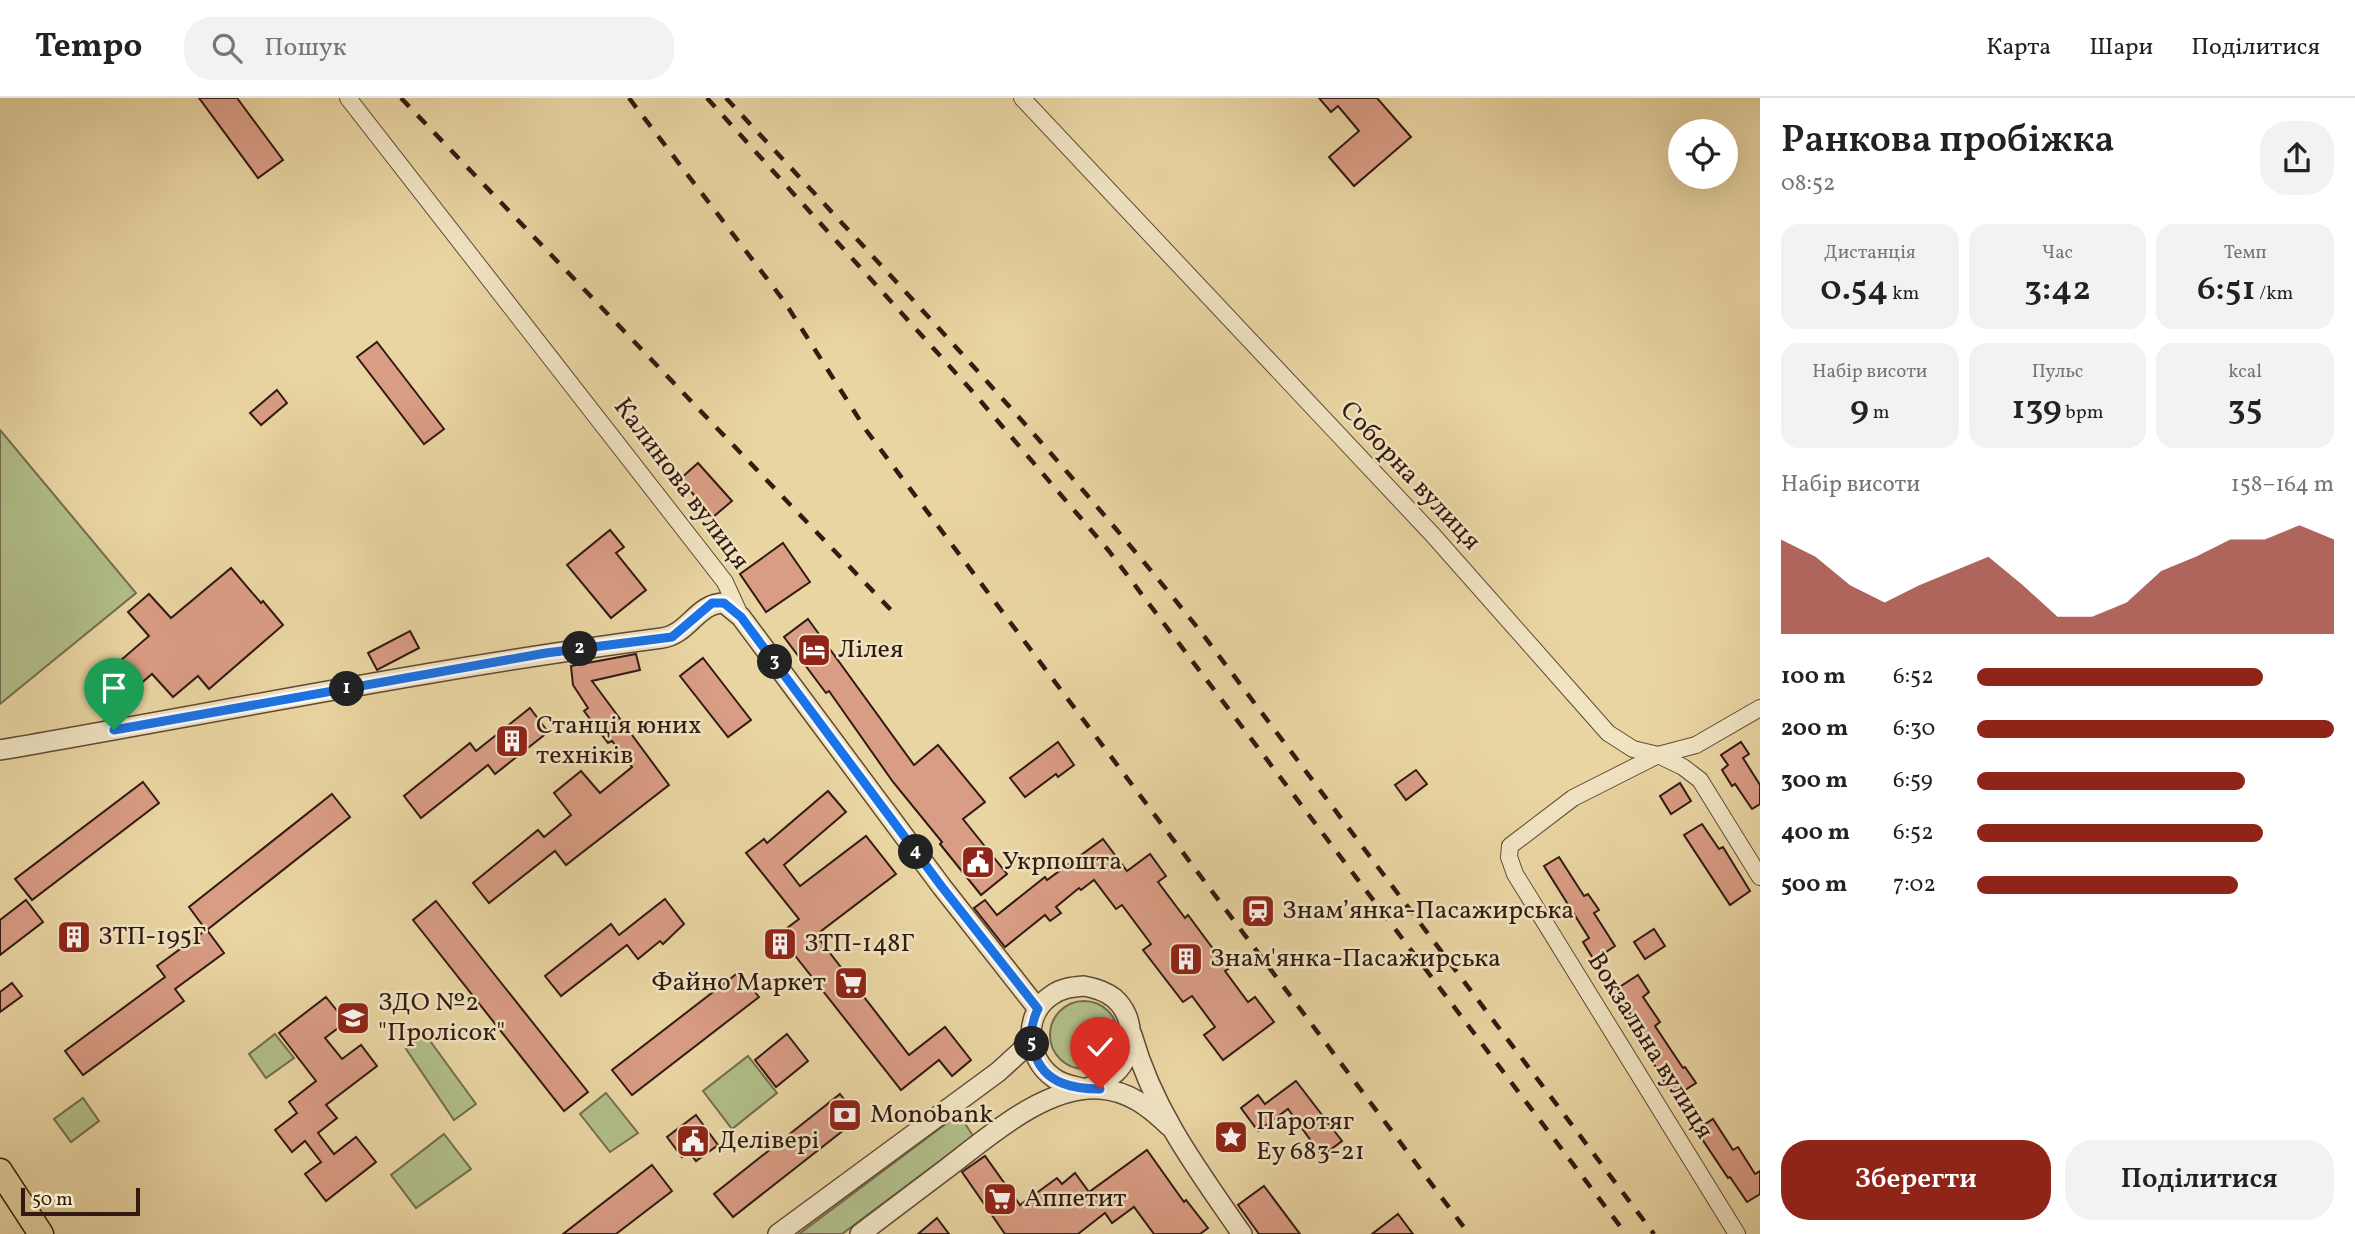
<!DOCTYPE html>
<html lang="uk">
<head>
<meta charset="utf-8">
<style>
	:root { --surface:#fff; --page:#f2f2f2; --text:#222; --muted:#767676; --line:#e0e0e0; --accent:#8f2418 }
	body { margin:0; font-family:Vollkorn,serif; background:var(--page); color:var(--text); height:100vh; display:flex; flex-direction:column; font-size:26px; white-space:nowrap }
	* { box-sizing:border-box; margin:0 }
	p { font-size:23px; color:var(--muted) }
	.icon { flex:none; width:38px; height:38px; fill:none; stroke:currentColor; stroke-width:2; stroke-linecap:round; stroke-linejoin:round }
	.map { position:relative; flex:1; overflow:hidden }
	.details { display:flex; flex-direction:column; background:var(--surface); width:595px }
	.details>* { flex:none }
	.fabs { position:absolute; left:1668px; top:21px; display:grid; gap:14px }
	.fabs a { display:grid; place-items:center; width:70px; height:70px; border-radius:50%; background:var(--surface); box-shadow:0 7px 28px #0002; font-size:35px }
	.scale { position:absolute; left:21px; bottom:18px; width:119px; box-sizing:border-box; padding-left:7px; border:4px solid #321a11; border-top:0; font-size:19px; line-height:24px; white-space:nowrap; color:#321a11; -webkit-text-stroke:5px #f1e4c3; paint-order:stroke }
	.pin { position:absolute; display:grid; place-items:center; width:60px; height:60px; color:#fff; margin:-72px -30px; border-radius:50% 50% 50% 0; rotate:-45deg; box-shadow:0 0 7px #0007 }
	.pin .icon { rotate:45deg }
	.km { position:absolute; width:35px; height:35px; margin:-18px; border-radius:50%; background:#222; color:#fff; font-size:19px; line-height:35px; text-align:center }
	.round { display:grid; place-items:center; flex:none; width:74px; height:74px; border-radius:28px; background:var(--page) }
	.summary { display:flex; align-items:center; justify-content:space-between; height:119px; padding:0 21px }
	h1 { font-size:38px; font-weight:600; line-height:52px }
	.stats { display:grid; grid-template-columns:repeat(3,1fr); gap:10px; height:119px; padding:7px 21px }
	.stats div { display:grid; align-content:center; border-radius:18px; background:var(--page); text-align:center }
	.stats b { font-size:35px; font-weight:600 }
	.stats small { font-size:19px; font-weight:400 }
	.stats p { font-size:19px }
	.chart { height:196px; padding:14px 21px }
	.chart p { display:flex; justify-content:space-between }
	.chart svg { width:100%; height:126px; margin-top:7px; fill:var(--accent); opacity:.7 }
	.action { display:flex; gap:14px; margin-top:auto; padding:14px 21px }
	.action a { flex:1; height:80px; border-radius:28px; background:var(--accent); color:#fff; font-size:28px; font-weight:600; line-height:80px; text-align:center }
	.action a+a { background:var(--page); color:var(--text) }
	ul { padding:0 21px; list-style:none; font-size:23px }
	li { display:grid; grid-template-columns:112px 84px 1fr; align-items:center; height:52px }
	li i { height:18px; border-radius:9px; background:var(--accent) }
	header { display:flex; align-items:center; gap:42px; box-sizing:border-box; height:98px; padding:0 35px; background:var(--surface); border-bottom:2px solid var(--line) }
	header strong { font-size:33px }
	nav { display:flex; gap:38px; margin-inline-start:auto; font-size:24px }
	.search { width:490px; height:63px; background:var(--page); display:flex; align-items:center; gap:18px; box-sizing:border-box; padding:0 24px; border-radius:28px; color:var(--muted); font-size:26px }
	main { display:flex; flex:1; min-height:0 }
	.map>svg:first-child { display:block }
	.green { fill:#b1be89; stroke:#726c4d; stroke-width:2 }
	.building { fill:#d99c84; stroke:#321a11; stroke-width:2 }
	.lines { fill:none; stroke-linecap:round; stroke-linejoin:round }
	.minor-casing { stroke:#604935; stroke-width:18 }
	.tertiary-casing { stroke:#604935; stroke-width:22 }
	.primary-casing { stroke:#321a11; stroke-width:27 }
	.minor { stroke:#f1e4c3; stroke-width:16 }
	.tertiary { stroke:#f1e4c3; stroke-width:19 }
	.primary { stroke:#e9d5a2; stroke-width:24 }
	.rail { stroke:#321a11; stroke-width:4.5; stroke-dasharray:12 12; stroke-linecap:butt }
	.route-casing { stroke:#fff; stroke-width:14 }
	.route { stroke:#1a73e8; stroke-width:9 }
	.labels { text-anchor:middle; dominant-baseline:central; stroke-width:5; stroke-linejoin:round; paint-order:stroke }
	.street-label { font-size:26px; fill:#321a11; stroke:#f1e4c3 }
	.poi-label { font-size:26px; fill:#321a11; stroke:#f1e4c3; text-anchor:start }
</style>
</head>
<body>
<header>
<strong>Tempo</strong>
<div class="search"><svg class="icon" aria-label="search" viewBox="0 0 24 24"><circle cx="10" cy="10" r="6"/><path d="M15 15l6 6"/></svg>Пошук</div>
<nav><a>Карта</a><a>Шари</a><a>Поділитися</a></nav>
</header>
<main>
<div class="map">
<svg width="1760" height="1136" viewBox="0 0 1760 1136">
	<rect width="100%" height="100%" fill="#e9d5a2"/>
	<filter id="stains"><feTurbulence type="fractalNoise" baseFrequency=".00286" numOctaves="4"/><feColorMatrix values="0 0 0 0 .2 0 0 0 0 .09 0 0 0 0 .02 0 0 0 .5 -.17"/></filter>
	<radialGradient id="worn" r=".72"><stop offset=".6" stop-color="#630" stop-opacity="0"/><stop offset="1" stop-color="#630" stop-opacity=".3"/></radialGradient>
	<!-- green -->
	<g class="green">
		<path d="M0,332L136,495L0,606Z"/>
		<circle cx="1084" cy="937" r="34"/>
		<path d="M275,936L294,960L266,980L249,956Z"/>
		<path d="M425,936L476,1006L454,1022L406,951Z"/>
		<path d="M748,958L777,995L732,1031L703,993Z"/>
		<path d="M606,995L638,1035L610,1054L580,1016Z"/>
		<path d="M83,1000L99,1023L71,1044L54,1021Z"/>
		<path d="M959,1016L973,1038L842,1136H799Z"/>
		<path d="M444,1036L471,1071L416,1110L391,1077Z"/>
	</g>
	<!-- building -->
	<g class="building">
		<path d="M199,0H237L283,62L258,80Z"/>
		<path d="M1319,0H1377L1411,39L1354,88L1329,59L1359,33L1338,8L1331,14Z"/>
		<path d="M377,244L444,331L424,346L357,259Z"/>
		<path d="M277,292L287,305L261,327L250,315Z"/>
		<path d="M698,365L732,403L713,419L680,381Z"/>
		<path d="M610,432L624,449L616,455L646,492L611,520L567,467Z"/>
		<path d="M783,445L810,484L766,514L740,476Z"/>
		<path d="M231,470L261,505L263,503L283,527L209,591L198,578L173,599L152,576L119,604L99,581L149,538L128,514L149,496L171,520Z"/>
		<path d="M808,521L914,667L938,647L985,704L963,721L1007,776L981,797L940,746L942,744L893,684L829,593L826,595L784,539Z"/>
		<path d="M410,533L419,550L377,572L368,555Z"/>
		<path d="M636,556L640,572L592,583L669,687L566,767L555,753L489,805L473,785L538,732L544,739L571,717L554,695L581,673L600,695L632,669L612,643L608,645L584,613L588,610L573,587L571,568Z"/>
		<path d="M703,560L751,622L728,639L680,578Z"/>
		<path d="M530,610L548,634L495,676L488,667L421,720L404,698L470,645L476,653Z"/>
		<path d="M1058,644L1074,667L1058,679L1056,676L1025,699L1010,680Z"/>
		<path d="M1741,644L1749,656L1743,660L1760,687V706L1752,711L1735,686L1732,688L1722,672L1728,667L1721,657Z"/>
		<path d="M1416,672L1427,686L1406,702L1395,687Z"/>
		<path d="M143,684L159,705L32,802L15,781Z"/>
		<path d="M1680,685L1691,703L1671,716L1660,698Z"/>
		<path d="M828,693L846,714L784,767L800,788L866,738L896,776L816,837L909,957L945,929L971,962L952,978L939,962L901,992L789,850L776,859L766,846L799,821L746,755L764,741L767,745Z"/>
		<path d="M332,696L350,719L207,832L224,855L175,891L184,903L83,977L65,953L165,879L157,868L206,832L189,809Z"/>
		<path d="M1702,726L1719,751L1723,749L1750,793L1730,807L1684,737Z"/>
		<path d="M1103,741L1127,773L1150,756L1166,778L1158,784L1185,820L1188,817L1228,871L1225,873L1248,904L1255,899L1274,924L1223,962L1204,937L1215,929L1192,898L1183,904L1143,852L1151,846L1122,807L1116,811L1094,782L1081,792L1079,790L1056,809L1061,815L1050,823L1045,817L1005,849L974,810L985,802L997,817L1045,779L1047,782Z"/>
		<path d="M1559,759L1584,798L1588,796L1599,812L1594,815L1615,848L1594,862L1583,844L1589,840L1544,768Z"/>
		<path d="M665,801L684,826L663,846L660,843L638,861L627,847L561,898L545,878L611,826L619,837Z"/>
		<path d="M26,802L43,824L0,857V822Z"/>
		<path d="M436,803L588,994L564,1013L413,822Z"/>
		<path d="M74,824L88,842L73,853L59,836Z"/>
		<path d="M1654,831L1665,848L1645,861L1634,844Z"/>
		<path d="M739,874L759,899L632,997L612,972Z"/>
		<path d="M1638,877L1649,894L1643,899L1660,924L1655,928L1683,970L1685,969L1696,985L1674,999L1629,925L1634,922L1615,892Z"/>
		<path d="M12,885L22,898L0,914V894Z"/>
		<path d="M326,899L346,924L325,940L342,961L361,947L377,968L326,1007L337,1020L318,1035L334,1056L356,1039L376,1064L326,1103L305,1076L321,1064L305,1043L292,1054L275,1032L297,1015L289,1004L316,983L279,935Z"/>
		<path d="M787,936L808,963L776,989L755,962Z"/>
		<path d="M1296,983L1342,1043L1322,1058L1288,1011L1258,1033L1241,1010L1258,997L1265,1006Z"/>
		<path d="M840,996L859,1020L733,1119L714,1096Z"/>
		<path d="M696,1017L718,1047L696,1063L689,1054L682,1059L667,1039Z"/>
		<path d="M1713,1021L1733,1052L1738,1049L1755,1076L1760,1073V1096L1747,1104L1730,1079L1728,1080L1696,1032Z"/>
		<path d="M1147,1052L1184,1104L1186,1102L1208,1130L1200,1136H1154L1134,1109L1112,1125L1105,1115L1078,1136H1005L962,1074L985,1058L1020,1107L1057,1080L1062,1086L1075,1075L1089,1094Z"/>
		<path d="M652,1067L672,1093L616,1136H563Z"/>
		<path d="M1264,1088L1300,1136H1259L1238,1107Z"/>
		<path d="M1398,1116L1413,1136H1372Z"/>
		<path d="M937,1120L949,1136H918Z"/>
	</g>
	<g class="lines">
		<!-- minor casing -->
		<g class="minor-casing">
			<g id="minor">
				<path d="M348,0L725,484L741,519"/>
				<path d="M1022,0L1432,436L1608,635L1633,651L1658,657L1683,669L1700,682L1760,779"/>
				<path d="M1737,1136L1515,776L1509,759L1510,748L1573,700L1658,657L1696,647L1760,610"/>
			</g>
		</g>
		<!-- tertiary casing -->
		<g class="tertiary-casing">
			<g id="tertiary">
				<path d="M0,652C220,614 440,569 662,540C688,537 697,505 724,505L741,519L942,789L1038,911"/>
				<path d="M1084,888C1095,890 1105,893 1114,900C1136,919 1136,956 1115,975C1106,983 1095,987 1085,991C1075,988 1063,987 1054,980C1026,961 1022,916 1052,897C1062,890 1072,889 1084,888Z"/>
				<path d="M1132,937C1154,1014 1197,1071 1242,1136"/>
				<path d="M778,1136L998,974L1021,953L1030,940"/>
				<path d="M860,1136C889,1114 917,1093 946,1071C987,1040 1045,987 1100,991C1129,993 1149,1009 1169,1028"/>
			</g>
		</g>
		<!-- primary casing -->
		<g class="primary-casing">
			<path id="primary" d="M0,1073L41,1136"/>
		</g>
		<!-- minor -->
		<use href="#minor" class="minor"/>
		<!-- tertiary -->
		<use href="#tertiary" class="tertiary"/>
		<!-- primary -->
		<use href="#primary" class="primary"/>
		<!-- rail -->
		<g class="rail">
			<path d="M401,0L891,512"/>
			<path d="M629,0L784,203L866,332L1469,1136"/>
			<path d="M707,0L972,293L1109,453L1626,1136"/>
			<path d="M726,0C888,175 1052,348 1201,534L1654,1136"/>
		</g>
	</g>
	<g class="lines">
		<!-- route casing -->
		<g class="route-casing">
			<path id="route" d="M114,632L546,555L672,539L712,505H724L741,519L942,789L1038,911C1025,937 1032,973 1062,985C1074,990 1088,991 1100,991"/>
		</g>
		<!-- route -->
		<use href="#route" class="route"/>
	</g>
	<!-- icons -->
	<defs>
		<g id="hotel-square" transform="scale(1.75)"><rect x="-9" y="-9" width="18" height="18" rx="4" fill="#8f2418" stroke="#f1e4c3"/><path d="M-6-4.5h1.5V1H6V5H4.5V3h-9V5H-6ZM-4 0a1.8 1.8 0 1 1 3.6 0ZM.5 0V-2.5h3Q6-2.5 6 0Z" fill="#fff"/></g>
		<g id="building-square" transform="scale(1.75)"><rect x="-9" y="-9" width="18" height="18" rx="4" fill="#8f2418" stroke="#f1e4c3"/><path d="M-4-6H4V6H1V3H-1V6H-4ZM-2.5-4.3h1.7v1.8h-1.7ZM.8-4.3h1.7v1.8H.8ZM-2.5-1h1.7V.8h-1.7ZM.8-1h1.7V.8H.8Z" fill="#fff"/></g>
		<g id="civic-square" transform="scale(1.75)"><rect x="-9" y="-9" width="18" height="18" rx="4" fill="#8f2418" stroke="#f1e4c3"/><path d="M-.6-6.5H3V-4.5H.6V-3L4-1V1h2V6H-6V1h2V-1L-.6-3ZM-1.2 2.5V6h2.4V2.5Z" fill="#fff"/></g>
		<g id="station-square" transform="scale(1.75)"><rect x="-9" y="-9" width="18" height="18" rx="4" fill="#8f2418" stroke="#f1e4c3"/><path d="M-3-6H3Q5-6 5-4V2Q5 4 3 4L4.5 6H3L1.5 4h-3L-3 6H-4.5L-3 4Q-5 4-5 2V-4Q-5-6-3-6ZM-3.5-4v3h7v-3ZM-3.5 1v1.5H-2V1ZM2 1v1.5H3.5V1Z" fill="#fff"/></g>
		<g id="supermarket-square" transform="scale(1.75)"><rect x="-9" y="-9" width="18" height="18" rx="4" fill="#8f2418" stroke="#f1e4c3"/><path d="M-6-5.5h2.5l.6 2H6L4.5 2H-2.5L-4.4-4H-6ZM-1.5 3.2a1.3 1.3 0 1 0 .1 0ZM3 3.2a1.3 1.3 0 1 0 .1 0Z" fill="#fff"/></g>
		<g id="school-square" transform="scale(1.75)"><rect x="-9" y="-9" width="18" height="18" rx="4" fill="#8f2418" stroke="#f1e4c3"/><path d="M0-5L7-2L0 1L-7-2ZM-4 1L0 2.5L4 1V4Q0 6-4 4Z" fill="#fff"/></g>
		<g id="bank-square" transform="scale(1.75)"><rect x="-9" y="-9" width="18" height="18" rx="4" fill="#8f2418" stroke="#f1e4c3"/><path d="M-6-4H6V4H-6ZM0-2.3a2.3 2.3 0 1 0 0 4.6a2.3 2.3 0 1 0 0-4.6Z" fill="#fff"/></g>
		<g id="sight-square" transform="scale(1.75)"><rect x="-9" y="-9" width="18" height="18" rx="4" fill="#8f2418" stroke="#f1e4c3"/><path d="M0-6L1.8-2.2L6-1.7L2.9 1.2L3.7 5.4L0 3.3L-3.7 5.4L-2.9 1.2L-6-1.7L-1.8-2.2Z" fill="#fff"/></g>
	</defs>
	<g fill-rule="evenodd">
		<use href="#hotel-square" x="814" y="552"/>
		<use href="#building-square" x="512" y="643"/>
		<use href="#civic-square" x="978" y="764"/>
		<use href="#station-square" x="1258" y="813"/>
		<use href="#building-square" x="74" y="839"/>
		<use href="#building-square" x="780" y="846"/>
		<use href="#building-square" x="1186" y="861"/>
		<use href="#supermarket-square" x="851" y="885"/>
		<use href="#school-square" x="353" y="920"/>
		<use href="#bank-square" x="845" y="1017"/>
		<use href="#sight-square" x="1231" y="1039"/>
		<use href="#civic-square" x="693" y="1043"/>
		<use href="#supermarket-square" x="1000" y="1101"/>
	</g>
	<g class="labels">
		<!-- street labels -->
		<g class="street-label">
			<text transform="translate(1410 378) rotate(47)">Соборна вулиця</text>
			<text transform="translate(681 386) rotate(53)">Калинова вулиця</text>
			<text transform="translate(1650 948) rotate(58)">Вокзальна вулиця</text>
		</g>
		<!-- poi labels -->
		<g class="poi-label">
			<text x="838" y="552">Лілея</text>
			<text x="536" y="628">Станція юних<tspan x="536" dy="30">техніків</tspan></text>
			<text x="1002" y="764">Укрпошта</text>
			<text x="1282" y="813">Знам’янка-Пасажирська</text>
			<text x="98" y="839">ЗТП-195Г</text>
			<text x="804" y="846">ЗТП-148Г</text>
			<text x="1210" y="861">Знам'янка-Пасажирська</text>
			<text x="826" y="885" text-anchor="end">Файно Маркет</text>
			<text x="378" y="905">ЗДО №2<tspan x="378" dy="30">"Пролісок"</tspan></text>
			<text x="870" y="1017">Monobank</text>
			<text x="1256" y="1024">Паротяг<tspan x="1256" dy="30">Еу 683-21</tspan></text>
			<text x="718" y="1043">Делівері</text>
			<text x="1024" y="1101">Аппетит</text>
		</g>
	</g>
	<rect width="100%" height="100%" filter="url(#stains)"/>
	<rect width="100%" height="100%" fill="url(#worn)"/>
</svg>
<div class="fabs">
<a><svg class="icon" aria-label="locate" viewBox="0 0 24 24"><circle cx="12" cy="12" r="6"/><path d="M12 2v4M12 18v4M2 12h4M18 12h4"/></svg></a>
</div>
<div class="scale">50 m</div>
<div class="pin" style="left:114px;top:632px;background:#1e9e55"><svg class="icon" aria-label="arrive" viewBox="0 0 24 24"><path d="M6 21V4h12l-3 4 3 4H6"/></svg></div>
<div class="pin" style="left:1100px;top:991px;background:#d93025"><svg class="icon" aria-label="check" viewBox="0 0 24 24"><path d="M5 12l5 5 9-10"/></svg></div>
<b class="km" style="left:347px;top:591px">1</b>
<b class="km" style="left:580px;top:551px">2</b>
<b class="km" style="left:775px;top:564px">3</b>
<b class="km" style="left:916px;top:754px">4</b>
<b class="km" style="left:1032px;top:946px">5</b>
</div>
<section class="details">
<div class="summary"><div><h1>Ранкова пробіжка</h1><p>08:52</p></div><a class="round"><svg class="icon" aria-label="share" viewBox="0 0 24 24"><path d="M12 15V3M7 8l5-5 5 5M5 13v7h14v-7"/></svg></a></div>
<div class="stats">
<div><p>Дистанція</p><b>0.54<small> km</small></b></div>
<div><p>Час</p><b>3:42</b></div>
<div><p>Темп</p><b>6:51<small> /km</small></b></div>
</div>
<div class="stats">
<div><p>Набір висоти</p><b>9<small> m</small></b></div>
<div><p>Пульс</p><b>139<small> bpm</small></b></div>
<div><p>kcal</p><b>35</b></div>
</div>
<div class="chart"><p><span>Набір висоти</span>158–164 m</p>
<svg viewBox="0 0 160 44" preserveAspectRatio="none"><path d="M0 44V11L10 17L20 27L30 33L40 27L50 22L60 17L70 27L80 38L90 38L100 33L110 22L120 17L130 11L140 11L150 6L160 11V44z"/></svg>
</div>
<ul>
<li><b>100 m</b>6:52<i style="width:80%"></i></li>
<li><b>200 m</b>6:30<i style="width:100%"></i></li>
<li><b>300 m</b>6:59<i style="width:75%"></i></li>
<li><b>400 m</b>6:52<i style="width:80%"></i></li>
<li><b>500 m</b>7:02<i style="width:73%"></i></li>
</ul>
<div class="action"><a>Зберегти</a><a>Поділитися</a></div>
</section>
</main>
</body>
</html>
